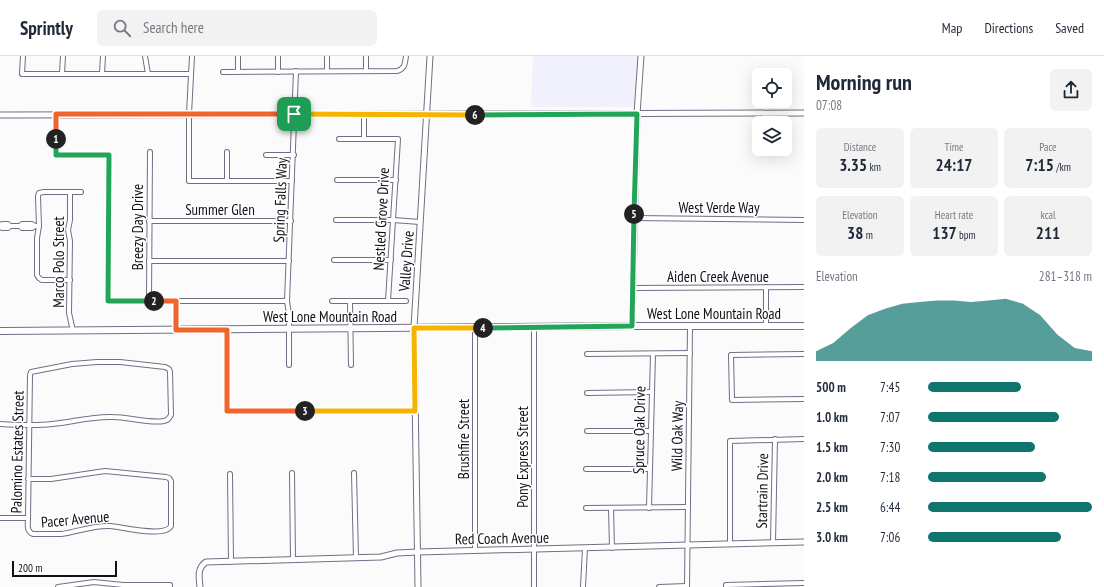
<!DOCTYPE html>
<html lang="en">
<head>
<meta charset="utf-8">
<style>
	:root { --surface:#fff; --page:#f2f2f3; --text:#1f2937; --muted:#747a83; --line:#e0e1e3; --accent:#0f766e }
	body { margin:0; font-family:"PT Sans Narrow",sans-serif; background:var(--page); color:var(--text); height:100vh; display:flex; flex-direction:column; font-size:15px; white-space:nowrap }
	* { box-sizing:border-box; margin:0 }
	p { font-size:13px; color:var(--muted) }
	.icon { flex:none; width:22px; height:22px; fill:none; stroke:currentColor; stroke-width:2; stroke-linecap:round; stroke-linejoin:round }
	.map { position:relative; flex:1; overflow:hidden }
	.details { display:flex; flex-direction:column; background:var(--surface); width:300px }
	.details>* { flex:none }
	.tools { position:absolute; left:752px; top:12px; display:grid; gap:8px }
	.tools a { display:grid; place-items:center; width:40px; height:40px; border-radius:6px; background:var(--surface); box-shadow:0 4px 16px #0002; font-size:20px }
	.scale { position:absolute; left:12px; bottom:10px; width:105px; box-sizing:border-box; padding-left:4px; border:2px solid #101018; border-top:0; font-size:11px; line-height:14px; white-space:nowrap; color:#101018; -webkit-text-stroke:3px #fff; paint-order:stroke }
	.pin { position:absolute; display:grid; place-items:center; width:34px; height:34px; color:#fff; margin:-17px; border-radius:8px; box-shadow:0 2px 6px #0006 }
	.km { position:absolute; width:20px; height:20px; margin:-10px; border-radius:50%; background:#222; color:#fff; font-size:11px; line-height:20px; text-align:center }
	.round { display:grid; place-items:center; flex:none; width:42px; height:42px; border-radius:6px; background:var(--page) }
	.summary { display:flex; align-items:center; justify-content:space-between; height:68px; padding:0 12px }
	h1 { font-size:22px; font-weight:700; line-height:30px }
	.stats { display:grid; grid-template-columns:repeat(3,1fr); gap:6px; height:68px; padding:4px 12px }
	.stats div { display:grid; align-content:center; border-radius:6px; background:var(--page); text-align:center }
	.stats b { font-size:17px; font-weight:700 }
	.stats small { font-size:11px; font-weight:400 }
	.stats p { font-size:11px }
	.chart { height:112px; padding:8px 12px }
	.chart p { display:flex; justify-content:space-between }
	.chart svg { width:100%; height:72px; margin-top:4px; fill:var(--accent); opacity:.7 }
	ul { padding:0 12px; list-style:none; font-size:13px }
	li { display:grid; grid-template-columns:64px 48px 1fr; align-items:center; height:30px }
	li i { height:10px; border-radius:5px; background:var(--accent) }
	header { display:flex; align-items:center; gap:24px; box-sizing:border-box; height:56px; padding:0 20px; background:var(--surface); border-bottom:1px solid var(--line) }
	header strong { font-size:19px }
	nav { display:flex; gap:22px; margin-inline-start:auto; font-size:14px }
	.search { width:280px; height:36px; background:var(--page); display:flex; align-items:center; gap:10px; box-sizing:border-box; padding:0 14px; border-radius:6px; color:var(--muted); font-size:15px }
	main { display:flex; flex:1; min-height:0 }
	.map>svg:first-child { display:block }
	.built { fill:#f1f1fe }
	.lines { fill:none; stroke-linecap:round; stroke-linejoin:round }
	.minor-casing { stroke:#6f6f84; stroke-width:6 }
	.tertiary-casing { stroke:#6f6f84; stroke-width:7 }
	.secondary-casing { stroke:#6f6f84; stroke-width:8 }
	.minor { stroke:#fff; stroke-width:4 }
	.tertiary { stroke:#fff; stroke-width:5 }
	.secondary { stroke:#fff; stroke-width:6 }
	.split-1-casing { stroke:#fff; stroke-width:8 }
	.split-2-casing { stroke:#fff; stroke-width:8 }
	.split-3-casing { stroke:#fff; stroke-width:8 }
	.split-4-casing { stroke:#fff; stroke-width:8 }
	.split-5-casing { stroke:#fff; stroke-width:8 }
	.split-6-casing { stroke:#fff; stroke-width:8 }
	.split-7-casing { stroke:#fff; stroke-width:8 }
	.split-1 { stroke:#f0652b; stroke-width:5 }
	.split-2 { stroke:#22a559; stroke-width:5 }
	.split-3 { stroke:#f0652b; stroke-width:5 }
	.split-4 { stroke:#f5b400; stroke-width:5 }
	.split-5 { stroke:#22a559; stroke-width:5 }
	.split-6 { stroke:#22a559; stroke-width:5 }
	.split-7 { stroke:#f5b400; stroke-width:5 }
	.labels { text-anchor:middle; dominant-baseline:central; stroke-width:3; stroke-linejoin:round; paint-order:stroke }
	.street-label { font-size:15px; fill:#101018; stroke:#fff }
</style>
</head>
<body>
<header>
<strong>Sprintly</strong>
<div class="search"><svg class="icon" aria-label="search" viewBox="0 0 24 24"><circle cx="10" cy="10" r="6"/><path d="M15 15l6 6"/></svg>Search here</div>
<nav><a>Map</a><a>Directions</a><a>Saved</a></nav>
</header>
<main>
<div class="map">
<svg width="804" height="531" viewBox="0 0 804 531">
	<rect width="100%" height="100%" fill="#fbfbfb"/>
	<!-- built -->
	<path class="built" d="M533,0H637V51H531Z"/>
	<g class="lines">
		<!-- minor casing -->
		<g class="minor-casing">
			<g id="minor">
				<path d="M23,0L22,18H191"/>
				<path d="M145,0L148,18"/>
				<path d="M192,0L189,58V125H292"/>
				<path d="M238,0V16"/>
				<path d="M327,0V15"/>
				<path d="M366,0V15"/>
				<path d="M223,16L397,15C405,13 405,7 406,0"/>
				<path d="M278,16V0"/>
				<path d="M62,18L63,0"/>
				<path d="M102,18L103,0"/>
				<path d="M56,58V99H109L108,245H287"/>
				<path d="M364,58V83"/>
				<path d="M339,83H398L388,245"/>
				<path d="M266,99H294"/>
				<path d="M337,124H396"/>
				<path d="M227,125V96"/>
				<path d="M70,136V164L68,174L70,185L69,257L73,275"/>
				<path d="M634,162L804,164"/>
				<path d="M336,164H393L420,166"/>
				<path d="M149,165H291"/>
				<path d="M0,169L2,168H8L10,170H20L22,172H32L35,170H39"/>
				<path d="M0,170L2,172H8L10,170"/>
				<path d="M20,170L22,168H32L35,170"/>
				<path d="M334,204H391"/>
				<path d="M149,205H289"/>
				<path d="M70,224H42L39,222L37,219V182L39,170L38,140L39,137L44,136H81"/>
				<path d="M766,231V270"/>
				<path d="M633,232L804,231"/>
				<path d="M149,245L150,96"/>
				<path d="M176,245V274"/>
				<path d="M332,245H406"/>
				<path d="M350,245L351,309"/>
				<path d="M227,274V355H415"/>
				<path d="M587,298L690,297"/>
				<path d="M804,298L731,299L732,344L804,343"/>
				<path d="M289,309V258L287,245L296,15"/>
				<path d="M587,337L652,336"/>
				<path d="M0,368C17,369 35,370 52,368C73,366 92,360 113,361C128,361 151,368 164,365C168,365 169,362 171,359L170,316L169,313L165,311L120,306H97L72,308L31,316L30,319L28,462C28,469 26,475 33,478C42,478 52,478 61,478C77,476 93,469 110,470C122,471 165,482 171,470V425L169,422L166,421L105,415L51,423H28"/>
				<path d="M587,375H651"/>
				<path d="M586,413H650"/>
				<path d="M292,417L293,504"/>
				<path d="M354,417L356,502"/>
				<path d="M230,418L231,506"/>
				<path d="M586,452L688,451"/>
				<path d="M611,452L612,492"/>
				<path d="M649,452L653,298"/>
				<path d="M0,462H28"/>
				<path d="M773,487L775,383"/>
				<path d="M730,488V385L804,383"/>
				<path d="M475,495V272"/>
				<path d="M58,531L94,526L123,529H170V531"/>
				<path d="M534,531V271"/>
				<path d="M583,531L585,492"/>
				<path d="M659,531L687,530"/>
				<path d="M687,531L690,271"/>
				<path d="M726,531V529L804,527"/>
			</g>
		</g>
		<!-- tertiary casing -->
		<g class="tertiary-casing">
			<g id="tertiary">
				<path d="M0,59C268,58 536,59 804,57"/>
				<path d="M632,270L637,58L641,0"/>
				<path d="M200,531C199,521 197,512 206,506L381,501L397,497L418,496L804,486"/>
				<path d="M418,531L414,272L430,0"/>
			</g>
		</g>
		<!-- secondary casing -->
		<g class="secondary-casing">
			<path id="secondary" d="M0,275L632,270H804"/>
		</g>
		<!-- minor -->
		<use href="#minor" class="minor"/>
		<!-- tertiary -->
		<use href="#tertiary" class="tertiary"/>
		<!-- secondary -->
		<use href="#secondary" class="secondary"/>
	</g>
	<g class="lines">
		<!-- split-1 casing -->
		<g class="split-1-casing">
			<path id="split-1" d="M56,83V58H294"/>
		</g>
		<!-- split-2 casing -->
		<g class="split-2-casing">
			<path id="split-2" d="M56,83V99H109L108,245H154"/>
		</g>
		<!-- split-3 casing -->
		<g class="split-3-casing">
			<path id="split-3" d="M154,245H176V274H227V355H305"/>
		</g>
		<!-- split-4 casing -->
		<g class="split-4-casing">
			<path id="split-4" d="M305,355H415L414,272H483"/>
		</g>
		<!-- split-5 casing -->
		<g class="split-5-casing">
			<path id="split-5" d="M483,272L632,270L634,158"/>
		</g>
		<!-- split-6 casing -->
		<g class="split-6-casing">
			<path id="split-6" d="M475,59L637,58L634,158"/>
		</g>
		<!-- split-7 casing -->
		<g class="split-7-casing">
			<path id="split-7" d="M294,58L475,59"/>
		</g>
		<!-- split-1 -->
		<use href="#split-1" class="split-1"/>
		<!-- split-2 -->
		<use href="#split-2" class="split-2"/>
		<!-- split-3 -->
		<use href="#split-3" class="split-3"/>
		<!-- split-4 -->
		<use href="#split-4" class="split-4"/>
		<!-- split-5 -->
		<use href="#split-5" class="split-5"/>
		<!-- split-6 -->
		<use href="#split-6" class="split-6"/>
		<!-- split-7 -->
		<use href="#split-7" class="split-7"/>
	</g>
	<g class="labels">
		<!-- street labels -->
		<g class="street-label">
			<text transform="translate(280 144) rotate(-88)">Spring Falls Way</text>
			<text x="719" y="151">West Verde Way</text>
			<text x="220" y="153">Summer Glen</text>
			<text transform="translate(381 163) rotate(-87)">Nestled Grove Drive</text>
			<text transform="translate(137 171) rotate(-90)">Breezy Day Drive</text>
			<text transform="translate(406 205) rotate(-86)">Valley Drive</text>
			<text transform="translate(58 206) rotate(-90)">Marco Polo Street</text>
			<text x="718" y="220">Aiden Creek Avenue</text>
			<text x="714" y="257">West Lone Mountain Road</text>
			<text x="330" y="260">West Lone Mountain Road</text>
			<text transform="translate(639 374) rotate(-89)">Spruce Oak Drive</text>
			<text transform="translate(677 380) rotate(-89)">Wild Oak Way</text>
			<text transform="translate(463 383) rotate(-90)">Brushfire Street</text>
			<text transform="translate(17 396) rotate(-89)">Palomino Estates Street</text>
			<text transform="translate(522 401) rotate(-90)">Pony Express Street</text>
			<text transform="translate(762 435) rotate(-89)">Startrain Drive</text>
			<text transform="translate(75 463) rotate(-5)">Pacer Avenue</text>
			<text transform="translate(502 482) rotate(-1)">Red Coach Avenue</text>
		</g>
	</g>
</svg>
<div class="tools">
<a><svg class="icon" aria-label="locate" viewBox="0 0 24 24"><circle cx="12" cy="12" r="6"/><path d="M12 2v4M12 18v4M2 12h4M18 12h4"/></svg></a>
<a><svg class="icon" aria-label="layers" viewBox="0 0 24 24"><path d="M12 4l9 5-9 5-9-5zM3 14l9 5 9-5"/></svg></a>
</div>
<div class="scale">200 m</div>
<div class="pin" style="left:294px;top:58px;background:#1e9e55"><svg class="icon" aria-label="arrive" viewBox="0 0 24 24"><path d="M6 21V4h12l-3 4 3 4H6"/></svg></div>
<b class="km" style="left:56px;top:83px">1</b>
<b class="km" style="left:154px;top:245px">2</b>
<b class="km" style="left:305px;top:355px">3</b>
<b class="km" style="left:483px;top:272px">4</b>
<b class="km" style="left:634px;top:158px">5</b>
<b class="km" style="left:475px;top:59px">6</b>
</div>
<section class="details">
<div class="summary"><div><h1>Morning run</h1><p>07:08</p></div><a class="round"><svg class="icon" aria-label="share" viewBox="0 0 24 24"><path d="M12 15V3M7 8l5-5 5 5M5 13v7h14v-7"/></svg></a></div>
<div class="stats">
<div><p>Distance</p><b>3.35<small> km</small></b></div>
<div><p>Time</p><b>24:17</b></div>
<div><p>Pace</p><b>7:15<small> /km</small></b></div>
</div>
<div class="stats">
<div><p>Elevation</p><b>38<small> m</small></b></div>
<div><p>Heart rate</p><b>137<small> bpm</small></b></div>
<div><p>kcal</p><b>211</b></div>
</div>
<div class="chart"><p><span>Elevation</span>281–318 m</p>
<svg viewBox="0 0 160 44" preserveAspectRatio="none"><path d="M0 44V38L10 33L20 24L30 16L40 12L50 9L60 8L70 7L80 7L90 8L100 7L110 6L120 9L130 16L140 28L150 36L160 38V44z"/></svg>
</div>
<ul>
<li><b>500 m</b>7:45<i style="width:57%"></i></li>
<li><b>1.0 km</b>7:07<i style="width:80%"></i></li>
<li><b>1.5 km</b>7:30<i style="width:65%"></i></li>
<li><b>2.0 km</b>7:18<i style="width:72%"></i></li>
<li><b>2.5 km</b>6:44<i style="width:100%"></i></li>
<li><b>3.0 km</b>7:06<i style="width:81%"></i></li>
</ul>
</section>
</main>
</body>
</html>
